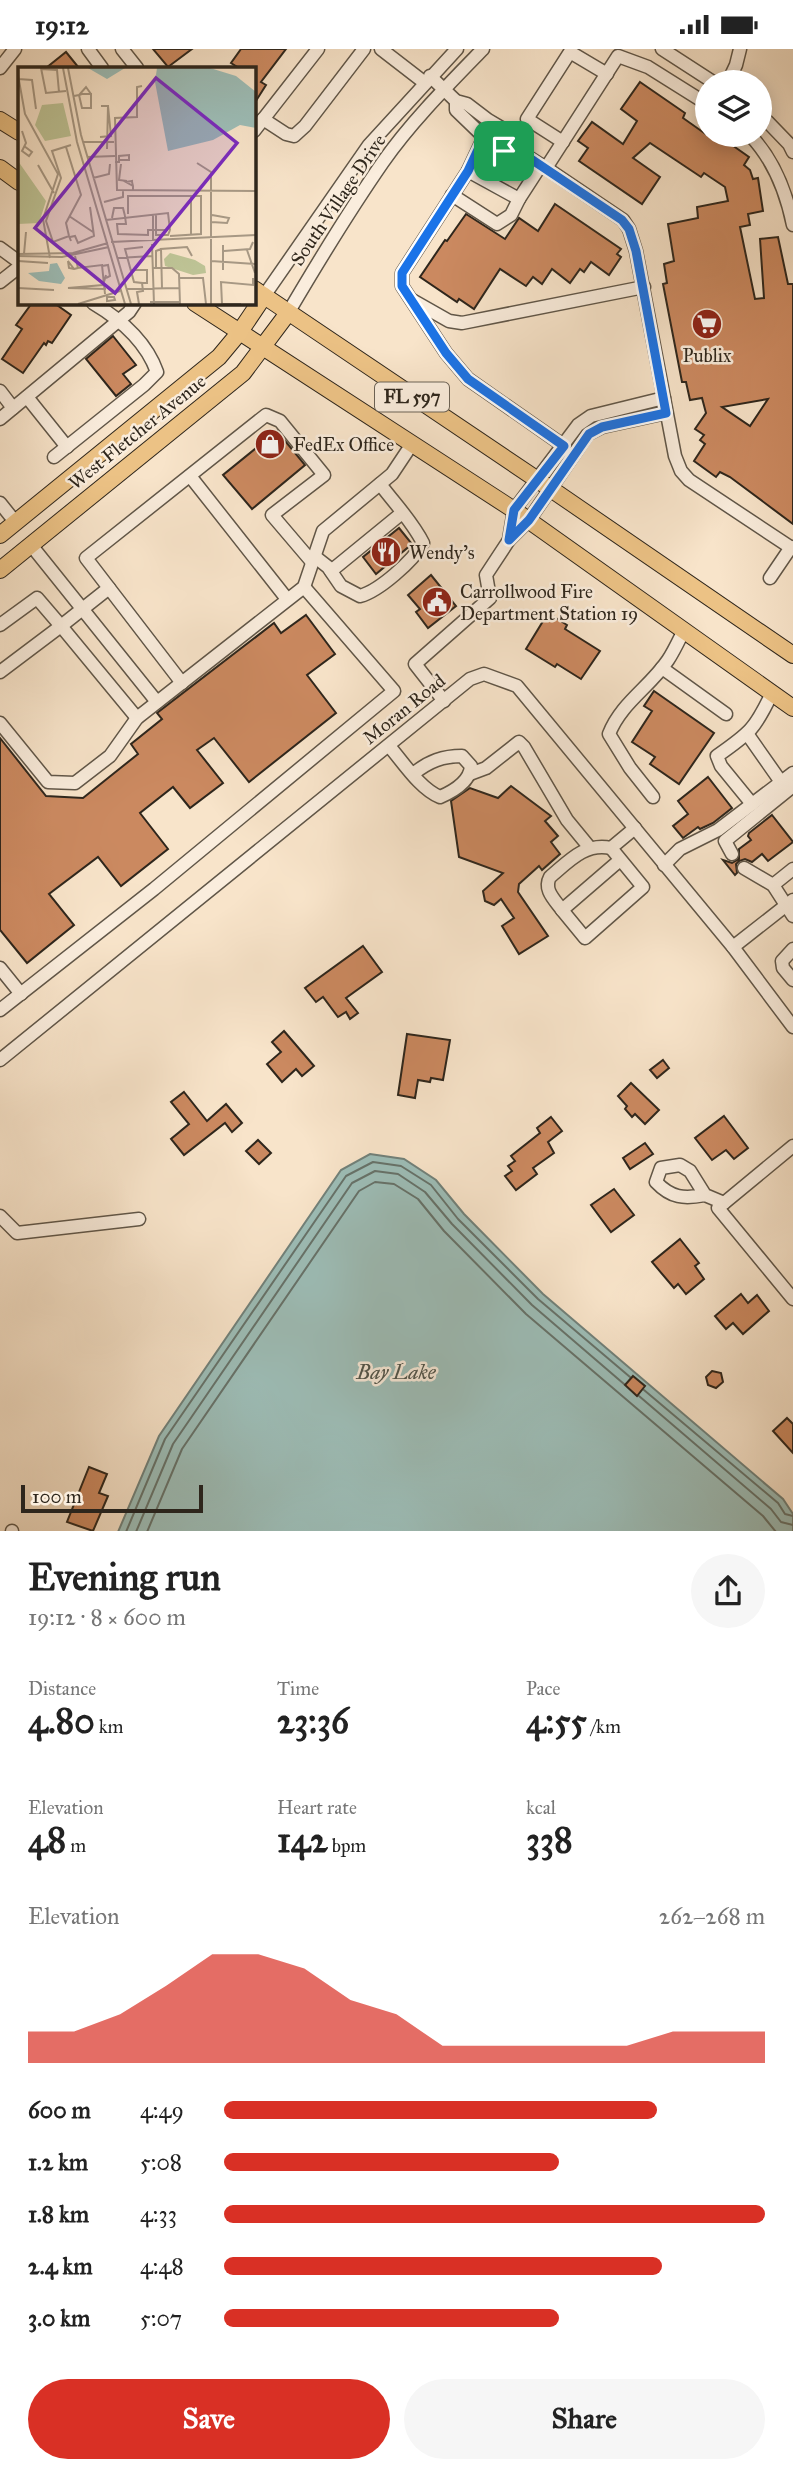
<!DOCTYPE html>
<html lang="en">
<head>
<meta charset="utf-8">
<style>
	:root { --surface:#fff; --page:#f6f6f6; --text:#222; --muted:#767676; --accent:#d93025 }
	body { margin:0; font-family:"IM FELL Great Primer",serif; background:var(--page); color:var(--text); height:100vh; display:flex; flex-direction:column; font-size:26px; white-space:nowrap }
	* { box-sizing:border-box; margin:0 }
	p { font-size:23px; color:var(--muted) }
	.icon { flex:none; width:38px; height:38px; fill:none; stroke:currentColor; stroke-width:2; stroke-linecap:round; stroke-linejoin:round }
	.map { position:relative; height:1482px; overflow:hidden }
	.side { display:flex; flex-direction:column; background:var(--surface); flex:1 }
	.side>* { flex:none }
	.buttons { position:absolute; left:695px; top:21px; display:grid; gap:14px }
	.buttons a { display:grid; place-items:center; width:77px; height:77px; border-radius:50%; background:var(--surface); box-shadow:0 4px 18px #0003; font-size:35px }
	.scale { position:absolute; left:21px; bottom:18px; width:182px; box-sizing:border-box; padding-left:7px; border:4px solid #2e261c; border-top:0; font-size:19px; line-height:24px; white-space:nowrap; color:#2e261c; -webkit-text-stroke:5px #faeddd; paint-order:stroke }
	.pin { position:absolute; display:grid; place-items:center; width:60px; height:60px; color:#fff; margin:-30px; border-radius:14px; box-shadow:0 4px 10px #0006 }
	.round { display:grid; place-items:center; flex:none; width:74px; height:74px; border-radius:37px; background:var(--page) }
	.summary { display:flex; align-items:center; justify-content:space-between; height:119px; padding:0 28px }
	h1 { font-size:38px; font-weight:700; line-height:52px }
	.metrics { display:grid; grid-template-columns:repeat(3,1fr); gap:10px; height:119px; padding:7px 28px }
	.metrics div { display:grid; align-content:center }
	.metrics b { font-size:35px; font-weight:700 }
	.metrics small { font-size:19px; font-weight:400 }
	.metrics p { font-size:19px }
	.chart { height:196px; padding:14px 28px }
	.chart p { display:flex; justify-content:space-between }
	.chart svg { width:100%; height:126px; margin-top:7px; fill:var(--accent); opacity:.7 }
	.action { display:flex; gap:14px; margin-top:auto; padding:14px 28px }
	.action a { flex:1; height:80px; border-radius:42px; background:var(--accent); color:#fff; font-size:28px; font-weight:700; line-height:80px; text-align:center }
	.action a+a { background:var(--page); color:var(--text) }
	ul { padding:0 28px; list-style:none; font-size:23px }
	li { display:grid; grid-template-columns:112px 84px 1fr; align-items:center; height:52px }
	li i { height:18px; border-radius:9px; background:var(--accent) }
	.status { display:flex; justify-content:space-between; align-items:center; height:49px; padding:0 35px; background:var(--surface); direction:ltr }
	.status svg { height:19px; fill:currentColor }
	.map>svg:first-child { display:block }
	.water { fill:#9dbeb8; stroke:#71817a; stroke-width:2 }
	.lines { fill:none; stroke-linecap:round; stroke-linejoin:round }
	.shore { stroke:#66726a; stroke-width:2 }
	.building { fill:#cb8960; stroke:#2e261c; stroke-width:2; fill-rule:evenodd }
	.minor-casing { stroke:#605648; stroke-width:15 }
	.major-casing { stroke:#2e261c; stroke-width:18 }
	.minor { stroke:#faeddd; stroke-width:12 }
	.major { stroke:#ecc285; stroke-width:16 }
	.route-casing { stroke:#fff; stroke-width:14 }
	.route { stroke:#1a73e8; stroke-width:9 }
	.labels { text-anchor:middle; dominant-baseline:central; stroke-width:5; stroke-linejoin:round; paint-order:stroke }
	.shield { fill:#faeddd; stroke:#6b6256; stroke-width:2 }
	.shield-label { font-size:18px; font-weight:bold; fill:#2e261c }
	.street-label { font-size:19px; fill:#2e261c; stroke:#faeddd }
	.poi-label { font-size:19px; fill:#2e261c; stroke:#faeddd; text-anchor:start }
	.water-label { font-size:21px; font-style:italic; fill:#4f544b; stroke:#faeddd }
	.inset-road { fill:none; stroke:#a79884; stroke-width:2 }
	.view { fill:#7b2cbf; fill-opacity:0.15; stroke:#7b2cbf; stroke-width:3.5 }
	.inset-edge { fill:none; stroke:#2e261c; stroke-width:3.5 }
</style>
</head>
<body>
<div class="status"><b>19:12</b><svg viewBox="0 0 49 12"><path d="M0 12V9h3v3zM5 12V6h3v6zM10 12V3h3v9zM15 12V0h3v12zM26 1h20v11H26zM47 4h2v5h-2z"/></svg></div>
<div class="map">
<svg width="793" height="1483" viewBox="0 0 793 1483">
	<rect width="100%" height="100%" fill="#f8e4ca"/>
	<filter id="stains"><feTurbulence type="fractalNoise" baseFrequency=".00286" numOctaves="4"/><feColorMatrix values="0 0 0 0 .2 0 0 0 0 .09 0 0 0 0 .02 0 0 0 .5 -.17"/></filter>
	<radialGradient id="worn" r=".72"><stop offset=".6" stop-color="#630" stop-opacity="0"/><stop offset="1" stop-color="#630" stop-opacity=".3"/></radialGradient>
	<!-- water -->
	<path class="water" d="M370,1105L404,1110L436,1131L464,1165L543,1245L783,1450L793,1465V1483H118L159,1387L341,1121Z"/>
	<g class="lines">
		<!-- shore -->
		<g class="shore">
			<path d="M644,1341L778,1454L785,1465L793,1467"/>
			<path d="M639,1347L771,1460L781,1473L793,1476"/>
			<path d="M126,1483L165,1390L346,1127L373,1113L401,1117L431,1136L458,1170L538,1250L630,1328"/>
			<path d="M136,1483L173,1395L352,1134L375,1122L398,1125L425,1143L452,1175L532,1256L624,1335"/>
			<path d="M147,1483L182,1400L359,1142L375,1133L394,1135L418,1150L444,1182L526,1265L763,1467L776,1483"/>
		</g>
	</g>
	<!-- building -->
	<g class="building">
		<path d="M153,0H192L168,18Z"/>
		<path d="M241,0H286L261,33L266,36L254,55V19H239L231,14Z"/>
		<path d="M66,3L79,19H46Z"/>
		<path d="M640,33L685,64L683,69L707,86L719,92L722,89L749,108L744,116L750,121L753,130L758,129L763,162L748,165L750,176L740,178L755,250L764,249L760,190L778,188L788,235H793V475L730,428L720,423L716,428L694,412L705,395L700,391L704,386L695,380L706,364L702,349L690,351L686,333H682L663,235L667,234L664,215L674,212L668,175L698,169L697,158L728,152L725,138L704,124L701,128L650,94L633,109L660,128L642,155L579,112L588,99L578,92L592,73L623,95L637,72L621,60ZM768,350L750,377L722,358Z"/>
		<path d="M555,155L621,200L617,205L621,208L609,226L591,213L584,223L580,220L570,234L552,220L542,235L533,228L526,237L500,220L474,260L459,250L457,253L420,228L445,191L447,192L466,165L505,190L519,169L538,182Z"/>
		<path d="M32,254H54L71,266L52,294L48,292L46,296L44,294L23,324L2,310L22,280L16,276Z"/>
		<path d="M113,287L136,316L123,325L131,335L116,347L86,310Z"/>
		<path d="M277,382L305,416L252,460L223,426Z"/>
		<path d="M399,479L412,495L376,525L363,508Z"/>
		<path d="M431,526L456,557L428,579L416,563L420,560L408,546Z"/>
		<path d="M548,564L567,576L565,580L600,602L581,630L557,615L555,618L526,600Z"/>
		<path d="M306,566L335,605L307,626L336,664L249,733L214,689L197,701L223,734L190,759L173,738L140,764L168,800L121,837L98,808L49,845L74,876L27,914L0,881V689L46,747L83,749L138,705L131,695L162,670L157,664L274,574L281,584Z"/>
		<path d="M654,642L714,684L679,735L650,715L655,708L632,693L652,662L644,657Z"/>
		<path d="M708,728L732,759L713,774L700,780L698,778L683,789L673,777L688,765L678,752Z"/>
		<path d="M511,737L551,767L545,772L558,787L551,793L560,805L542,821L539,817L519,835L518,843L548,887L519,905L502,877L514,869L501,850L494,856L485,852L483,842L503,824L459,808L451,752L470,739L498,749Z"/>
		<path d="M772,766L793,793L768,812L762,805L752,813L745,810L739,812L736,815L737,824L735,826L723,811L732,814L739,810V800L751,791L748,787L749,784Z"/>
		<path d="M363,897L382,923L346,949L358,964L350,970L346,963L338,968L323,948L316,953L305,939Z"/>
		<path d="M284,982L314,1017L302,1027L296,1020L282,1033L267,1015L281,1003L272,993Z"/>
		<path d="M407,985L450,991L443,1031L431,1029L430,1033L418,1031L415,1049L398,1046Z"/>
		<path d="M663,1011L669,1019L657,1029L650,1021Z"/>
		<path d="M631,1034L659,1061L645,1075L635,1065L632,1068L625,1060L627,1057L618,1047Z"/>
		<path d="M184,1043L207,1072L226,1055L242,1074L232,1083L225,1074L184,1106L171,1090L189,1075L171,1053Z"/>
		<path d="M724,1067L748,1099L734,1110L726,1101L712,1111L695,1089Z"/>
		<path d="M551,1068L562,1082L548,1093L554,1104L533,1119L537,1125L516,1141L505,1127L512,1122L508,1117L515,1112L511,1107L540,1084L537,1079Z"/>
		<path d="M258,1091L271,1104L259,1115L246,1102Z"/>
		<path d="M645,1094L653,1105L630,1120L623,1109Z"/>
		<path d="M614,1140L634,1166L611,1183L591,1156Z"/>
		<path d="M680,1190L699,1214L695,1217L704,1230L686,1245L678,1235L674,1239L652,1213Z"/>
		<path d="M741,1245L748,1254L757,1246L769,1262L743,1285L733,1274L726,1280L715,1267Z"/>
		<path d="M712,1322L721,1324L723,1333L716,1339L708,1336L706,1328Z"/>
		<path d="M633,1327L645,1337L637,1347L625,1336Z"/>
		<path d="M787,1369L793,1375V1404L773,1382Z"/>
		<path d="M89,1418L107,1425L99,1444L108,1447L93,1482L67,1473Z"/>
	</g>
	<g class="lines">
		<!-- minor casing -->
		<g class="minor-casing">
			<g id="minor">
				<path d="M88,0L102,19"/>
				<path d="M122,0L137,19"/>
				<path d="M381,0L425,34"/>
				<path d="M662,0L713,33"/>
				<path d="M0,19L15,0"/>
				<path d="M430,27L456,52L467,55L488,71L512,85L516,100L546,119L618,7L648,18L707,55"/>
				<path d="M728,33L736,16L740,0"/>
				<path d="M456,52V61L484,88L504,102L516,100"/>
				<path d="M760,65L789,95L793,103"/>
				<path d="M263,70L286,85L294,87L305,77L364,0"/>
				<path d="M254,82L318,0"/>
				<path d="M750,86C774,111 786,142 793,176"/>
				<path d="M563,93L527,70L570,3L607,25"/>
				<path d="M541,116L519,150L468,122L402,224V237L446,304L468,330L564,397"/>
				<path d="M546,119L623,171L629,180L636,202L675,407L681,422L689,431L793,500"/>
				<path d="M468,122L484,88"/>
				<path d="M452,146L497,175L511,166L519,150"/>
				<path d="M0,199L19,213"/>
				<path d="M0,233L19,218"/>
				<path d="M264,247L369,96L457,0"/>
				<path d="M412,251L449,272L462,274L644,238"/>
				<path d="M288,264C318,213 349,162 383,113C411,73 448,36 483,0"/>
				<path d="M0,342L13,359"/>
				<path d="M27,348L67,398"/>
				<path d="M664,349L591,367L578,376L514,461L509,491L529,471L588,385L602,378L666,364"/>
				<path d="M0,370L129,263L135,254"/>
				<path d="M54,408L144,336L157,323C146,292 120,270 93,254"/>
				<path d="M190,427L287,550"/>
				<path d="M0,454L16,474"/>
				<path d="M31,496L157,653"/>
				<path d="M314,507L328,518L341,537L360,547C379,542 413,512 423,494C412,472 395,455 380,435"/>
				<path d="M331,522L402,464"/>
				<path d="M770,529L791,498"/>
				<path d="M109,539L182,634"/>
				<path d="M0,576L37,549L61,577L109,539L86,509L266,366L280,372L324,426L272,466L312,513"/>
				<path d="M662,619L726,665"/>
				<path d="M0,623L61,577L137,669"/>
				<path d="M444,652L415,615L490,549L486,526L509,491"/>
				<path d="M0,674L48,733L75,734L110,707L137,669L304,538L323,482L392,425L412,395"/>
				<path d="M748,686L781,733"/>
				<path d="M389,697C403,713 420,740 440,748C454,742 470,733 471,717L462,707C443,707 429,712 413,725"/>
				<path d="M470,725L486,719L519,693L524,698L567,771L590,799"/>
				<path d="M653,748L630,719L609,685C621,654 650,638 668,611C674,602 679,591 684,581"/>
				<path d="M752,755L721,717L717,707C750,684 755,680 772,644"/>
				<path d="M732,805L725,792L793,737"/>
				<path d="M620,811L562,861L585,889L643,838L611,799L635,779"/>
				<path d="M664,816L680,800L718,781L793,724"/>
				<path d="M744,819L773,836L793,867"/>
				<path d="M773,836L793,820"/>
				<path d="M562,861C555,851 543,841 550,828C568,813 585,793 611,799"/>
				<path d="M733,898L793,851"/>
				<path d="M793,900L782,912L783,919L793,931"/>
				<path d="M0,919L21,945"/>
				<path d="M0,961L154,840L394,642L304,538"/>
				<path d="M0,1011L470,630L484,625L517,637L733,898L793,978"/>
				<path d="M793,1097L718,1159L793,1250"/>
				<path d="M705,1146C684,1150 671,1149 656,1133L661,1119L680,1116L690,1122L705,1146L724,1154"/>
				<path d="M0,1167L17,1184L139,1170"/>
				<path d="M12,1483V1482"/>
			</g>
		</g>
		<!-- major casing -->
		<g class="major-casing">
			<g id="major">
				<path d="M0,71L19,83"/>
				<path d="M0,119L19,133"/>
				<path d="M254,240L551,440L793,606"/>
				<path d="M195,254L514,461L793,659"/>
				<path d="M0,486L219,308L239,284L264,247"/>
				<path d="M0,521L243,324L288,264"/>
			</g>
		</g>
		<!-- minor -->
		<use href="#minor" class="minor"/>
		<!-- major -->
		<use href="#major" class="major"/>
	</g>
	<g class="lines">
		<!-- route casing -->
		<g class="route-casing">
			<path id="route" d="M484,88L504,102L516,100L622,171L629,180L636,202L666,364L602,378L589,385L529,471L509,491L514,461L564,397L468,330L446,304L402,237V224L468,122Z"/>
		</g>
		<!-- route -->
		<use href="#route" class="route"/>
	</g>
	<!-- icons -->
	<defs>
		<g id="supermarket-disc" transform="scale(1.575)"><circle r="9.5" fill="#8f2418" stroke="#faeddd"/><path d="M-6-5.5h2.5l.6 2H6L4.5 2H-2.5L-4.4-4H-6ZM-1.5 3.2a1.3 1.3 0 1 0 .1 0ZM3 3.2a1.3 1.3 0 1 0 .1 0Z" fill="#fff"/></g>
		<g id="shop-disc" transform="scale(1.575)"><circle r="9.5" fill="#8f2418" stroke="#faeddd"/><path d="M-5-2.5h2.3a2.7 3.5 0 0 1 5.4 0H5L5.5 6h-11ZM-1.5-2.5h3a1.5 2.3 0 0 0-3 0Z" fill="#fff"/></g>
		<g id="restaurant-disc" transform="scale(1.575)"><circle r="9.5" fill="#8f2418" stroke="#faeddd"/><path d="M-5-6h1v4h1v-4h1v4h1v-4h1v5L-1.5 .5V6h-2V.5L-5-1ZM5-6V6H3V1.5H1.5Q1.5-4 5-6Z" fill="#fff"/></g>
		<g id="civic-disc" transform="scale(1.575)"><circle r="9.5" fill="#8f2418" stroke="#faeddd"/><path d="M-.6-6.5H3V-4.5H.6V-3L4-1V1h2V6H-6V1h2V-1L-.6-3ZM-1.2 2.5V6h2.4V2.5Z" fill="#fff"/></g>
	</defs>
	<g fill-rule="evenodd">
		<use href="#supermarket-disc" x="707" y="275"/>
		<use href="#shop-disc" x="270" y="395"/>
		<use href="#restaurant-disc" x="386" y="503"/>
		<use href="#civic-disc" x="437" y="553"/>
	</g>
	<g class="labels">
		<!-- shield labels -->
		<rect class="shield" x="375" y="333.5" width="74" height="29" rx="5"/>
		<g class="shield-label">
			<text x="412" y="348">FL 597</text>
		</g>
		<!-- street labels -->
		<g class="street-label">
			<text transform="translate(338 151) rotate(-56)">South Village Drive</text>
			<text transform="translate(137 383) rotate(-39)">West Fletcher Avenue</text>
			<text transform="translate(404 660) rotate(-39)">Moran Road</text>
		</g>
		<!-- poi labels -->
		<g class="poi-label">
			<text x="707" y="306" text-anchor="middle">Publix</text>
			<text x="293" y="395">FedEx Office</text>
			<text x="409" y="503">Wendy's</text>
			<text x="460" y="542">Carrollwood Fire<tspan x="460" dy="22">Department Station 19</tspan></text>
		</g>
		<!-- water labels -->
		<g class="water-label">
			<text x="396" y="1323">Bay Lake</text>
		</g>
	</g>
	<!-- overview -->
	<g transform="translate(18 18)">
		<rect width="238" height="238" fill="#f8e4ca"/>
		<path d="M45,36L53,69L27,74L17,58L24,38ZM0,94L28,134L21,156L0,157ZM152,186L177,193L187,199L188,206L175,208L147,199L146,192Z" fill="#bec496"/>
		<path d="M70,1H107L89,12ZM139,1H192L218,9L238,25V61L222,58L195,73L150,84L137,15ZM39,196L47,211L43,217L21,214L10,206L31,204L32,197Z" fill="#9dbeb8"/>
		<path class="inset-road" d="M23,1L28,26L48,24M45,1L59,75L107,237M50,1L63,68L113,237M23,2L39,3L41,25M0,8L7,47L40,107L25,152L32,191M0,12L14,13L18,42M124,19L119,20V50L97,51L99,123L238,124M56,29L61,28L64,27H73V41H64L61,28L68,20L73,27M83,39H90L89,82M4,64L8,76L4,84L11,89L14,85L6,79M82,70L93,69L90,39M65,75H96M48,80L63,128L48,156L51,169M69,90L97,89M97,95H101V89L111,88V93H101M179,96L193,105V237M103,97L101,113L109,114M20,98L36,126M75,111L91,107L92,97M115,119L108,115L114,114V115L115,119V124M173,129V168M86,135L105,130V124M110,147V129H183V167L152,169M138,147V163H150M51,149L75,165M107,149L108,157H99L100,167L130,168V163H138V168H150L152,163M94,151L96,141H105L107,149M88,153L150,146L152,163M193,155L209,156L211,151L194,148M52,170L57,169L60,176L76,169L72,140M135,173V147M53,174L51,169L35,175L28,154L43,111L34,84L53,78M93,175L238,168M134,177L136,237M229,183L237,206M206,184L232,182L235,175M0,187L55,186L90,176M6,187L8,165M0,189L44,190L91,180M57,189L60,201L84,198L87,227M100,191L134,189M0,194L30,196M193,194L237,197M84,199L90,198L92,209L88,211M134,201H154L161,207L162,237M138,201V184L143,182M56,202L50,194L51,201L56,202L60,201M112,203H129V216H124M205,203V178M88,208L85,218L50,221L88,222M161,211H185L188,237M0,221L36,223M144,221L143,182L169,180L174,189M109,222L162,221M89,230H96L97,233L89,234ZM132,235H162M60,237L102,224M121,237L119,225L125,224L124,216L116,215L107,182L125,180M223,237H204L203,215L235,218V211"/>
		<path class="view" d="M138,11L219,76L97,226L17,161Z"/>
		<rect width="238" height="238" class="inset-edge"/>
	</g>
	<rect width="100%" height="100%" filter="url(#stains)"/>
	<rect width="100%" height="100%" fill="url(#worn)"/>
</svg>
<div class="buttons">
<a><svg class="icon" aria-label="layers" viewBox="0 0 24 24"><path d="M12 4l9 5-9 5-9-5zM3 14l9 5 9-5"/></svg></a>
</div>
<div class="scale">100 m</div>
<div class="pin" style="left:504px;top:102px;background:#1e9e55"><svg class="icon" aria-label="arrive" viewBox="0 0 24 24"><path d="M6 21V4h12l-3 4 3 4H6"/></svg></div>
</div>
<section class="side">
<div class="summary"><div><h1>Evening run</h1><p>19:12 · 8 × 600 m</p></div><a class="round"><svg class="icon" aria-label="share" viewBox="0 0 24 24"><path d="M12 15V3M7 8l5-5 5 5M5 13v7h14v-7"/></svg></a></div>
<div class="metrics">
<div><p>Distance</p><b>4.80<small> km</small></b></div>
<div><p>Time</p><b>23:36</b></div>
<div><p>Pace</p><b>4:55<small> /km</small></b></div>
</div>
<div class="metrics">
<div><p>Elevation</p><b>48<small> m</small></b></div>
<div><p>Heart rate</p><b>142<small> bpm</small></b></div>
<div><p>kcal</p><b>338</b></div>
</div>
<div class="chart"><p><span>Elevation</span>262–268 m</p>
<svg viewBox="0 0 160 44" preserveAspectRatio="none"><path d="M0 44V33L10 33L20 27L30 17L40 6L50 6L60 11L70 22L80 27L90 38L100 38L110 38L120 38L130 38L140 33L150 33L160 33V44z"/></svg>
</div>
<ul>
<li><b>600 m</b>4:49<i style="width:80%"></i></li>
<li><b>1.2 km</b>5:08<i style="width:62%"></i></li>
<li><b>1.8 km</b>4:33<i style="width:100%"></i></li>
<li><b>2.4 km</b>4:48<i style="width:81%"></i></li>
<li><b>3.0 km</b>5:07<i style="width:62%"></i></li>
</ul>
<div class="action"><a>Save</a><a>Share</a></div>
</section>
</body>
</html>
